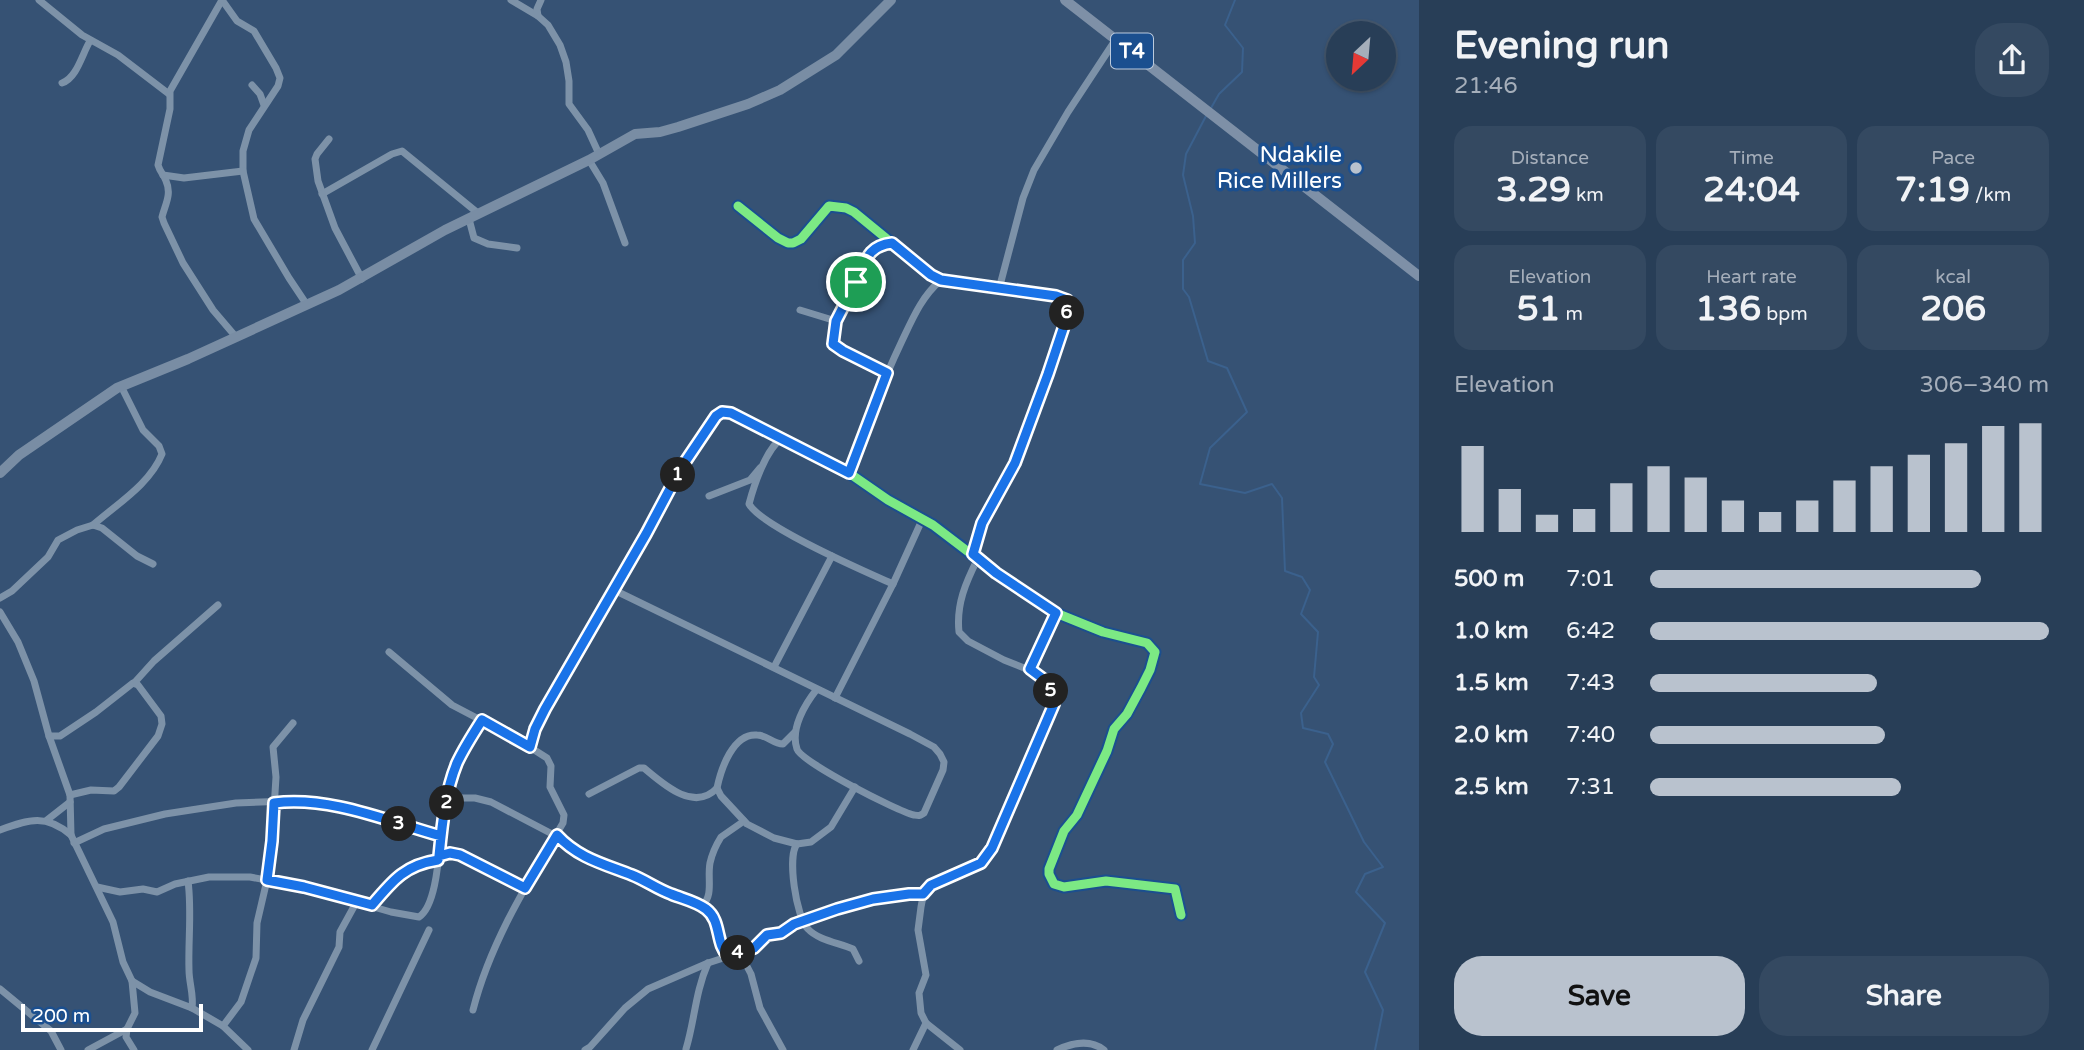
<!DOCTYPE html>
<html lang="en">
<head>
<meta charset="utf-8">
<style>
	:root { --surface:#283e57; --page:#344961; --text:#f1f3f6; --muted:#a5aeba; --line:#44576d; --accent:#b9c2ce }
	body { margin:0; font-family:"Varela Round",sans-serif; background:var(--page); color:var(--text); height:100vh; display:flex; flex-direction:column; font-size:26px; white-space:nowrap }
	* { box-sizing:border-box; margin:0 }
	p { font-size:23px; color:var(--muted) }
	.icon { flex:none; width:38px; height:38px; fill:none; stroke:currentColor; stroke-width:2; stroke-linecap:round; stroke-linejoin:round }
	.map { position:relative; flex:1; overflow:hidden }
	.sheet { display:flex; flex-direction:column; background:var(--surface); width:665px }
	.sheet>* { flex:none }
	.needle { width:46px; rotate:206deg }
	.buttons { position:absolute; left:1326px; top:21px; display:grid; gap:14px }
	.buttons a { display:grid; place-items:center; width:70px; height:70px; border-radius:50%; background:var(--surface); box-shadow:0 2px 5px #0004,0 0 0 2px var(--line); font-size:35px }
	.scale { position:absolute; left:21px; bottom:18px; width:182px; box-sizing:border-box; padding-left:7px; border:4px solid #fff; border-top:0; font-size:19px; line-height:24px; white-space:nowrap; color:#fff; -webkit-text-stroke:5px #1b4f8f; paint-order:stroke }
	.pin { position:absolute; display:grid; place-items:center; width:60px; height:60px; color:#fff; margin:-30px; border:4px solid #fff; border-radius:50%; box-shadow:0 2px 7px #0007 }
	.km { position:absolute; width:35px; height:35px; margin:-18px; border-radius:50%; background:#222; color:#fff; font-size:19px; line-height:35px; text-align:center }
	.round { display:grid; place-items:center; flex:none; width:74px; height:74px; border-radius:28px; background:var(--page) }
	.summary { display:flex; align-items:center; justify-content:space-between; height:119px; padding:0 35px }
	h1 { font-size:38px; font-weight:800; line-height:52px }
	.figures { display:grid; grid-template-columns:repeat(3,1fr); gap:10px; height:119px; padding:7px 35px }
	.figures div { display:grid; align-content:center; border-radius:18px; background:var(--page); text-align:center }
	.figures b { font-size:35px; font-weight:800 }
	.figures small { font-size:19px; font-weight:400 }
	.figures p { font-size:19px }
	.chart { height:196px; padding:14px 35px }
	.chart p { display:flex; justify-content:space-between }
	.chart svg { width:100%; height:126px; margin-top:7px; stroke:var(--accent); stroke-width:6 }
	.primary-button { display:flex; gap:14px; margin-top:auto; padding:14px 35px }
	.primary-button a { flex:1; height:80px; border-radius:28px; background:var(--accent); color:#111; font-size:28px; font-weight:800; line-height:80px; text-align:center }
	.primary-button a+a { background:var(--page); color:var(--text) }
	ul { padding:0 35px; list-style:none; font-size:23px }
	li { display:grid; grid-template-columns:112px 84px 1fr; align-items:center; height:52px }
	li i { height:18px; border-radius:9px; background:var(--accent) }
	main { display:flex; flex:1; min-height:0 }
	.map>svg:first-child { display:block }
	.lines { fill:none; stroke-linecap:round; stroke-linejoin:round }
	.stream { stroke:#3b618d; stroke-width:2 }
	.minor { stroke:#7d92a8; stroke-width:7 }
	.secondary { stroke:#798da4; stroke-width:10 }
	.trunk { stroke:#7e90a7; stroke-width:10 }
	.cycleway-casing { stroke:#1b4f8f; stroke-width:13 }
	.cycleway { stroke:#7ce984; stroke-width:9 }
	.route-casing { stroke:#fff; stroke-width:14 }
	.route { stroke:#1a73e8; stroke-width:9 }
	.poi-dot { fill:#b9c2ce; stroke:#1b4f8f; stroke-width:2.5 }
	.labels { text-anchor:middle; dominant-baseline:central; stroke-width:7; stroke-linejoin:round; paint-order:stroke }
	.shield { fill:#1b4f8f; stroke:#bbcadd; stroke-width:2 }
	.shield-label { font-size:21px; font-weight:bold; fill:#fff }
	.poi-label { font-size:23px; fill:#fff; stroke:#1b4f8f; text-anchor:end }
</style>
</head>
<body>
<main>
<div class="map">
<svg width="1419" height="1050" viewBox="0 0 1419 1050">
	<rect width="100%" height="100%" fill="#365274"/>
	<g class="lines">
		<!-- stream -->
		<g class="stream">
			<path d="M1211,108L1219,94L1242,72L1243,48L1225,25L1235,0"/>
			<path d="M1206,116L1186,154L1183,175L1193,216L1195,243L1183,260V289L1189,297L1208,361L1227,368L1247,412L1210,448L1200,484L1245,493L1272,484L1282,498L1285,571L1302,577L1310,590L1301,614L1318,632L1314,677L1319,685L1301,713L1303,728L1328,734L1333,744L1325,762L1364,842L1383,867L1365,874L1356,892L1385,923L1365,972L1383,1010L1375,1050"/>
		</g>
		<!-- minor -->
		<g class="minor">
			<path d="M39,0L82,35L118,55L169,94"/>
			<path d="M222,0L170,91V109L158,165C160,172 164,175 166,181C172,194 165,205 162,217L164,223L183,263L213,310L236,337"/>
			<path d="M222,0L237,21L254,31L276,68L280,78L278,86L249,130L243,151V171L254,219L289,278L307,305"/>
			<path d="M511,0L538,16"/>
			<path d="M541,0L537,9L538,16L548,25L560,45L566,62L569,81V104L588,130L599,154"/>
			<path d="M62,83C77,78 82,54 90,41"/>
			<path d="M252,85L260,94L264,105"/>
			<path d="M329,139L317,154L315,159L318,181L335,228L362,279"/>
			<path d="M589,160L603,183L625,243"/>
			<path d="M163,175L184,178L243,171"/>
			<path d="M322,194L392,154L402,151L479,214"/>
			<path d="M738,206L778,238L788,243H793L801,239L829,206L846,208L854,212L931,275L941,280L1056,296L1067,300L1068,306L1064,326L1048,374L1015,463L982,523L973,554"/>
			<path d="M469,219L474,238L488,244L517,248"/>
			<path d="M999,289L1023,198L1034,170L1068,112L1116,39"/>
			<path d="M800,310L836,321L873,249L879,245L893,243"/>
			<path d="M836,321L833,339L835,347L887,373"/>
			<path d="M782,438C766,449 754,485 749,504C762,527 864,571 893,584"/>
			<path d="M849,473C865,429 881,385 901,343C912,320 921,297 941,280"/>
			<path d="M709,496L750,480L760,468"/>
			<path d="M93,525C117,504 150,484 162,454L159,446L143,430L121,386"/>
			<path d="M614,590L910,734L934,747L940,754L944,762L943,770L924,813C919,816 920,816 914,815C897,811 801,762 797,749C790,729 805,704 817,689"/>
			<path d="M0,598L12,591L48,557L58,540L77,530L93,525L102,528L137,556L153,564"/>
			<path d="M0,612L18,642L34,681L49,736L70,795L71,835L113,922L123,962L132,981L150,992L192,1008L223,1026L248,1050"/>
			<path d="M389,652L452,705L517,739L547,758L551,766L550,787L564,815L563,823C528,882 490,943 473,1010"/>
			<path d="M774,667L832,556"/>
			<path d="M1030,669L1056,613"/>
			<path d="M135,682L154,661L218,605"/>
			<path d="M835,698L893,584L922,520"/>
			<path d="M795,732L783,744C773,744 767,735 757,735C733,733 721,769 717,788L721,796L747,824L774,838L797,844L811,842L831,827L855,787"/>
			<path d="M49,736H60L96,712L133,683L138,685L161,716L162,724L158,736L119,787L114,791L91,790L70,795"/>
			<path d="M530,746L535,729L545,709L646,534L681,469L716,416L722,412L731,413L849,473L888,500L933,525L996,573L1056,613L1103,632L1147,643L1155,652L1150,670L1141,688L1127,714L1114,729L1107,751L1077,815L1064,831L1049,869V874L1054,884L1064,887L1106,881L1175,889L1181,915"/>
			<path d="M589,794L639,768H644C662,783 694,813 717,788"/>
			<path d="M460,798H475L491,802L556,836"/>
			<path d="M47,820L70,802"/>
			<path d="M0,830C30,819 46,814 71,835"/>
			<path d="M557,835C578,858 604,864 632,875C646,880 657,889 671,894C683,899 695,901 706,909C722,921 715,943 728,956"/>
			<path d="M74,843L104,829L165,814L236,803L288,801L330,804L441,837"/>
			<path d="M797,844C787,856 796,917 808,929C818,940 839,943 853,949L859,961"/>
			<path d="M439,856L450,853L460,855L525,889"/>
			<path d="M188,881C192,911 188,940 189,970C189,983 194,995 192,1008"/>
			<path d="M97,887L120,892L143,889L157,892L175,884L209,877H250L304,887L391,912L419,917C438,905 439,846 442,825C445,806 450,785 456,767C462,750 473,735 482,720"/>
			<path d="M372,905C393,880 405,865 438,860"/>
			<path d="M702,906C714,895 707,878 710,863C712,854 716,845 721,837L744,821"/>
			<path d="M802,921C815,919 827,912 840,908C866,899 895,894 923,894"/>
			<path d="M740,953L751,974L760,1008L783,1050"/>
			<path d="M132,981L135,1013L127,1029L126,1037L134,1050"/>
			<path d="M0,989L51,1031L61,1050"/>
			<path d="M223,1026L241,1002L256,958L257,923L267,880L272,841L276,777L273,747L293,723"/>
			<path d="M686,1049C695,1019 695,993 708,963"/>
			<path d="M88,1050L127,1029"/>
			<path d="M294,1050L303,1020L339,947L340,932L357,901"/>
			<path d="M372,1050L429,930"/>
			<path d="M585,1050L590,1047L625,1008L648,989L708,963L754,948L767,935L781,933L794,924L803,922"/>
			<path d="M913,1050L926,1023"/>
			<path d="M960,1050L926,1023L921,1013L919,993L926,975L918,930L921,907L924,891L931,885L980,863L992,848L1054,704L1046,681L1039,674L1004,660L968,641L959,632C956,604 966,582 978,558"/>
			<path d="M1057,1050C1072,1043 1090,1039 1104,1050"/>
		</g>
		<!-- secondary -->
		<path class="secondary" d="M0,473L19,455L117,388L188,359L339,290L445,230L589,160L635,134L660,132L678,127L748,104L780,90L836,55L891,0"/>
		<!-- trunk -->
		<path class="trunk" d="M1065,0L1419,276"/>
		<!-- cycleway casing -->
		<g class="cycleway-casing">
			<g id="cycleway">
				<path d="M738,206L778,238L788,243H793L801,239L829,206L846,208L854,212L931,275L941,280L1056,296L1067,300L1068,306L1064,326L1048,374L1015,463L982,523L973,554"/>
				<path d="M530,746L535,729L545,709L646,534L681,469L716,416L722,412L731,413L849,473L888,500L933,525L996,573L1056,613L1103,632L1147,643L1155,652L1150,670L1141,688L1127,714L1114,729L1107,751L1077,815L1064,831L1049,869V874L1054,884L1064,887L1106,881L1175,889L1181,915"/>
			</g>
		</g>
		<!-- cycleway -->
		<use href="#cycleway" class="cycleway"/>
	</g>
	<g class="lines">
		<!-- route casing -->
		<g class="route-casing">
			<path id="route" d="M856,282L836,321L833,344L843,351L887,373L849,473L731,413L722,412L716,416L681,468L646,534L545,709L535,729L530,747L482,720C473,734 464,748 457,763C445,792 442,826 439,856L438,860C405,865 393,880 372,905L304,887L267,880L272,841L274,803C331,796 387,821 441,836L439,856L450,853L460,855L525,888L557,835C578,858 604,864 632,875C645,880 657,889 671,894C683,899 695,901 706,909C722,921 715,943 728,956L754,948L767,935L781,933L794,924L837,909L873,899L909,894H923L931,885L981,863L992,848L1054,704L1046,681L1030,669L1056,613L996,573L973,554L982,523L1015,463L1048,374L1064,326L1068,306L1067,300L1056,296L941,280L931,275L892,243C867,246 866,261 856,282"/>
		</g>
		<!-- route -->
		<use href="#route" class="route"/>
	</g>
	<!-- markers -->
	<circle class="poi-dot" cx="1356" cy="168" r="7"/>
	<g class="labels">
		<!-- shield labels -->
		<rect class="shield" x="1111" y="33.5" width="42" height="35" rx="5"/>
		<g class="shield-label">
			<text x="1132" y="51">T4</text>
		</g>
		<!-- poi labels -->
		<g class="poi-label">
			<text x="1342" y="155">Ndakile<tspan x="1342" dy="26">Rice Millers</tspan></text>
		</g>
	</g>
</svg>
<div class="buttons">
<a><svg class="needle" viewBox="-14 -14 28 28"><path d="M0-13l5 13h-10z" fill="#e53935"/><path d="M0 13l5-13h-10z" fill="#a5aeba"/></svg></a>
</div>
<div class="scale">200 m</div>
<div class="pin" style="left:856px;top:282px;background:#1e9e55"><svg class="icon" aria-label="arrive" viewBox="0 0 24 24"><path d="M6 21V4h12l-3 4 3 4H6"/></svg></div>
<b class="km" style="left:678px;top:475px">1</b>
<b class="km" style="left:447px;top:803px">2</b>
<b class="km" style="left:399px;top:824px">3</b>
<b class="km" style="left:738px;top:953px">4</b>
<b class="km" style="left:1051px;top:691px">5</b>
<b class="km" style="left:1067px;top:313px">6</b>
</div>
<section class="sheet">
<div class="summary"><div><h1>Evening run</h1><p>21:46</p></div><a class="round"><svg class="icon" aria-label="share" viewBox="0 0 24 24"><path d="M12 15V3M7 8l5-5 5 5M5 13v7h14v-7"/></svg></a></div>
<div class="figures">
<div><p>Distance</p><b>3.29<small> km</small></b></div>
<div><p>Time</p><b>24:04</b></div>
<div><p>Pace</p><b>7:19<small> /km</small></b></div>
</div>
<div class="figures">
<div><p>Elevation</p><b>51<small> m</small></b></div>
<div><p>Heart rate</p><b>136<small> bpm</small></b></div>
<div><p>kcal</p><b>206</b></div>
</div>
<div class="chart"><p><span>Elevation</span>306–340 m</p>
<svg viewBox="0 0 160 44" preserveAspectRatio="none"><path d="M5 44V14M15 44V29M25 44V38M35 44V36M45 44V27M55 44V21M65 44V25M75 44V33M85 44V37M95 44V33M105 44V26M115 44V21M125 44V17M135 44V13M145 44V7M155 44V6"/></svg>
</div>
<ul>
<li><b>500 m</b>7:01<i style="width:83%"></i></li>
<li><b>1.0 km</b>6:42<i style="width:100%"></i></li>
<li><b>1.5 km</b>7:43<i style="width:57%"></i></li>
<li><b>2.0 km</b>7:40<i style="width:59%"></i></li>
<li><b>2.5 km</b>7:31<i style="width:63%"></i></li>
</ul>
<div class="primary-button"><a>Save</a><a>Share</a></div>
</section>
</main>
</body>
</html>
